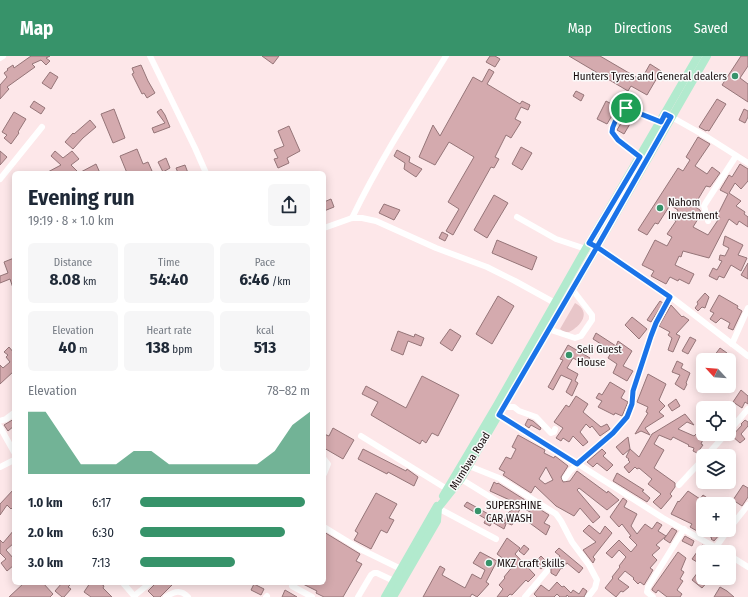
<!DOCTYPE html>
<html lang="en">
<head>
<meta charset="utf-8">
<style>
	:root { --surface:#fff; --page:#f6f6f7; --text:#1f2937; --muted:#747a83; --accent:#37936a }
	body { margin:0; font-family:"Fira Sans Condensed",sans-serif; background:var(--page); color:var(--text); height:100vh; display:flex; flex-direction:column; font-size:15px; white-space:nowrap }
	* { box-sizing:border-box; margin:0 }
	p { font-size:13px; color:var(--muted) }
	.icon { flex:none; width:22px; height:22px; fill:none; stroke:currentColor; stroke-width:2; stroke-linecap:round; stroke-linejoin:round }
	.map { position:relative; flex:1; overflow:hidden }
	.sheet { position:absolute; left:12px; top:115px; width:314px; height:414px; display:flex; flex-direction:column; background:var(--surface); border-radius:6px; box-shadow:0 2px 10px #0003 }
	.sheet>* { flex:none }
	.needle { width:26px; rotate:296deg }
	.tools { position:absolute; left:696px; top:297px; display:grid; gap:8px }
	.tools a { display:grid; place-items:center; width:40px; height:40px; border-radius:6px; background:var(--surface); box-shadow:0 2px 10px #0003; font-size:20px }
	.pin { position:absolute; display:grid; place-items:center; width:34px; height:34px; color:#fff; margin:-17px; border:2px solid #fff; border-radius:50%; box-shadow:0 1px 4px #0007 }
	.round { display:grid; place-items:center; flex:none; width:42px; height:42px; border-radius:6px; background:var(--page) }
	.overview { display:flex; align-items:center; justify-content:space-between; height:68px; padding:0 16px }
	h1 { font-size:22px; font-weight:700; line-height:30px }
	.metrics { display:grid; grid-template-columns:repeat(3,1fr); gap:6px; height:68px; padding:4px 16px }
	.metrics div { display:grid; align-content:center; border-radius:6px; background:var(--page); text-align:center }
	.metrics b { font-size:17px; font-weight:700 }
	.metrics small { font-size:11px; font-weight:400 }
	.metrics p { font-size:11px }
	.chart { height:112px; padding:8px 16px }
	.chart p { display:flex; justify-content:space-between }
	.chart svg { width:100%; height:72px; margin-top:4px; fill:var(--accent); opacity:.7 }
	ul { padding:0 16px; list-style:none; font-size:13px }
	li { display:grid; grid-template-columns:64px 48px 1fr; align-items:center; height:30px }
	li i { height:10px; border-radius:5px; background:var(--accent) }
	header { display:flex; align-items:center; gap:24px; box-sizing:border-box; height:56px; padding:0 20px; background:var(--accent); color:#fff }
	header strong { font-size:19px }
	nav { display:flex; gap:22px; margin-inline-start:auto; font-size:14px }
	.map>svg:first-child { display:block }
	.green { fill:#e8c6c9 }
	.building { fill:#d4aaae; stroke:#957578; fill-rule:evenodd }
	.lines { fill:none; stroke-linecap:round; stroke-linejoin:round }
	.minor { stroke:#fff; stroke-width:6 }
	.major { stroke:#b2eace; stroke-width:8 }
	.route-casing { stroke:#fff; stroke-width:8 }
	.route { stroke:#1a73e8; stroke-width:5 }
	.poi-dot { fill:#37936a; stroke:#fafafa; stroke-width:1.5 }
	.labels { text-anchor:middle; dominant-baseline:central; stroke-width:3; stroke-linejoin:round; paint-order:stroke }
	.poi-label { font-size:11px; fill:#170c0d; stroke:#fafafa; text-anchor:start }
	.street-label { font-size:11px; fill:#170c0d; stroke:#fafafa }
</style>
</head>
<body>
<header>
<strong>Map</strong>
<nav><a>Map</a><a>Directions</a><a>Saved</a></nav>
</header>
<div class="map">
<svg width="748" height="541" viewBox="0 0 748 541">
	<rect width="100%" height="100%" fill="#fde7e9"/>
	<!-- green -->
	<path class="green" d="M575,247C592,256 581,270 569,276H564L560,273Z"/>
	<!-- building -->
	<g class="building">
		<path d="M31,0H50L46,2L50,5L46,9L41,4L32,8L35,11L7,31L9,33L0,43V29L7,21L4,17L8,14L7,13L13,9L14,12Z"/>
		<path d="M262,0H279L273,8Z"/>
		<path d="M490,0H495L500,3L495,11L486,6Z"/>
		<path d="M569,0H600L641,24L650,8L661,15L647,39L631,30L628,35Z"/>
		<path d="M741,0H748V10L740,22L748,28V46L722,29Z"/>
		<path d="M141,9L148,25L155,37L147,42L144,37L142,38L132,18L134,17L132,12Z"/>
		<path d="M489,13L494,16L487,28L520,48L522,45L530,49L528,54L521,51L515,63L521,66L511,82L506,79L495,101L499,103L494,112L491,111L453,179L446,175L459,153L448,146L474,101L449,86L435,109L419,101L433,69L440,80L473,21L482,26Z"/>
		<path d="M50,16L58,21L51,33L42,27Z"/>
		<path d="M576,35L584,39L581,45L573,40Z"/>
		<path d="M717,43L726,48L709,75L707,74L706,75L699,71Z"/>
		<path d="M34,45L45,52L41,58L30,51Z"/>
		<path d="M606,45L617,51L607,68L597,63Z"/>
		<path d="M114,53L125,82L113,87L101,58Z"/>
		<path d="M161,53L165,59L170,71L154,77L152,72L165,67L157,56Z"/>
		<path d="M744,53L748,55V61L745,67L739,64Z"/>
		<path d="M14,56L26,63L18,76L19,77L11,88L4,82L7,79L2,76Z"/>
		<path d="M627,57L634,61L624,78L617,74Z"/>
		<path d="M90,64L96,71L83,82L73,93L65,86L73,77L74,78Z"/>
		<path d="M289,70L300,95L287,102L289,107L278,112L274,103L278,102L274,94L284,90L278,75Z"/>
		<path d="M698,81L710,88L695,110L707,118L712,111L720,117L710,131L706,130L694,150L700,154L701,158L693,171L708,179L720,161L717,160L728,138L720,134L729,119L732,121L740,108L748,113V125L741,133L735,127L729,137L741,145L736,150L745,156L744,158L748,161V171L739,165L737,169L729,163L709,202L683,195L681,201L679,200L675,209L694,218L689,228L679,223L678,225L670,221L666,228L651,220L654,215L642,209L655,184L667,190L672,181L667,178L676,165L673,163L678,154L670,149L658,168L655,167L647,179L638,174L678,112L683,115L690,104L686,101Z"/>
		<path d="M521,91L532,97L522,114L512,108Z"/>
		<path d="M137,93L143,108L148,106L152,115L147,117H127L120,100Z"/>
		<path d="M397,94L410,101L409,106L422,113L416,121L404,113L405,107L394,100Z"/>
		<path d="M0,95L7,101L0,109Z"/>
		<path d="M55,95L63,102L72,95L79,103L71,109L79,117H46L61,109L51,100Z"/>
		<path d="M166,102L170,112L163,116L158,106Z"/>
		<path d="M96,108L100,117H79Z"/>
		<path d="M185,109L188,117H178L176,112Z"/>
		<path d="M494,139L508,147L487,182L474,174Z"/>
		<path d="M331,143L334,151L324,155V146Z"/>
		<path d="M384,148L400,154L394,164L379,157Z"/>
		<path d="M442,176L448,179L445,185L439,182Z"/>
		<path d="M725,180L743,189L738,199L747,202L741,215L731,209L724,222L719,220L717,224L709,220L713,212L717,214L722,205L719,204L720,199L725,200L729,192L723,189Z"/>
		<path d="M497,184L537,201L532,214L492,197Z"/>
		<path d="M14,202V232H13L10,223L0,227V220L8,217L4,206Z"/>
		<path d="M748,207V223L741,219Z"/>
		<path d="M705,237L709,241L705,252L702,251L698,255L695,252L698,248L697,246Z"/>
		<path d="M719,239L738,250L737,252L742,255L733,274L728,272L730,267L721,262L716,267L710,263L714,257L710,255Z"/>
		<path d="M498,240L514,250L492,288L476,278Z"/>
		<path d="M660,245L663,247L651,266L647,264Z"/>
		<path d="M671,249L682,261L683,260L689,264L676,278L680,280L673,296L668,294L672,282L668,279L670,276L659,270Z"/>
		<path d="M632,261L647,273L639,283L625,269Z"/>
		<path d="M450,273L461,280L452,295L440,287Z"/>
		<path d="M398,275L414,281L415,278L424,282L421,290L408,285L403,299L391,294Z"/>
		<path d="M596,277L616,290L618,285L632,295L623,310L633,315L627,325L613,317L617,308L608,302L612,295L593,283Z"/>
		<path d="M690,281L696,284L688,298L682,295Z"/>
		<path d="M568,289L590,302L586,309L573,302L567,312L578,318L575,325L578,327L572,340L566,336L572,324L561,319L553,334L548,331L563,304L560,303Z"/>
		<path d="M9,291L14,297V315L0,328V309L3,312L10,306L6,301L8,299L4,296Z"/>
		<path d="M720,292L727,297L722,304H711Z"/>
		<path d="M677,305L683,308L681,312L690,317L686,327L687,328L684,334L675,328L680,319L672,316Z"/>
		<path d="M698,313H703V324H697Z"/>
		<path d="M648,318L666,328L659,344L665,350L659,356L664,360L645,372L650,379L641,375L635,378L648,357L646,356L648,351L637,346Z"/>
		<path d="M422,320L459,339L438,380L432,377L426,387L422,384L420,388L371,359L378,346L362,338L366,330L406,352Z"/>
		<path d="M610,326L625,335L621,342L628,346L622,360L615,357L614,359L598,351L602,345L596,342L599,337L602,339Z"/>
		<path d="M741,334L748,340V348L745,346L742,352L733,346Z"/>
		<path d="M576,340L588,348L583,356L601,371L607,368L610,373L600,380L592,370L590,372L586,368L580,376L588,386L583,390L573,380L569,386L563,382L561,385L556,382L563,372L554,366L566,349L569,351Z"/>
		<path d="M676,343L680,350L672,355L668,349Z"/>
		<path d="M685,358L694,369L687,366L678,373L694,380L696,378L704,381L701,388L703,389L697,397L693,395L694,392L688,390L689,389L673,381L671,384L659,379L654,388L664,394L654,412L675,427V431L670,438L672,440L661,453L653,446L661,438L648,428L652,423L639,412L637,413L635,411L629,417L624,411L630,406L628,404L629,403L626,401L630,393L623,399L616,391L628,381L630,393L639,401L652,378Z"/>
		<path d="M14,363V370L8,375L4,369Z"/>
		<path d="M528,363L533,365L541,372L540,374L531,369L529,372L525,369Z"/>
		<path d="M745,364L748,366V370L741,378L745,383L740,387L732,380L742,369L741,368Z"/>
		<path d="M333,372L354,384L343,403L324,392V378L329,380Z"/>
		<path d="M518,379L545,394L544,397L554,402L555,400L568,410L561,421L563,426L570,425L577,415L607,437L608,435L619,444L607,454L579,432L577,434L600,461L593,467L580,452L574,460L556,450L535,430L531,437L503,419L505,416L499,413L506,401L511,403L516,393L512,391ZM546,411L553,424L545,428L539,423Z"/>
		<path d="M363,393L406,415L407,413L418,421L414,430L388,416L387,418L358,403Z"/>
		<path d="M602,393L606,397L603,400L613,409L607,415L597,407L593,411L587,406Z"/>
		<path d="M617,417L644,434L642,435L650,442L647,446L613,425Z"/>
		<path d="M494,426L497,428L498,427L549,459L544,467L550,470L546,479L527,465L532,457L521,451L512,469L504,466L509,456L512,454L514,446L490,435Z"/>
		<path d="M743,429L748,432V441L742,450L733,444Z"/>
		<path d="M14,433V450L11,453L7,449L0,459V448Z"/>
		<path d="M688,435L700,443L703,439L716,448H703V465L697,475L690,471L692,468L671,458L678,445L679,446Z"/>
		<path d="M376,437L397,448L389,462L394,464L387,477L381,474L371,493L354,484L358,477L355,475Z"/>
		<path d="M623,442L627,445L624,451L637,458L631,470L637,478L645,468L652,473L657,466L662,469L658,475L666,480L656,489L660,492L652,499L657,504L650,512L653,514L644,529L640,526L638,528L633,523L634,522L625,515L618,523L629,531L623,536L621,535L616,541L605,532L613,522L612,521L620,511L619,510L626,501L619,494L612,502L606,497L619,484L631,496L637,489L629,481L631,480L622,468L619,471L610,461Z"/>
		<path d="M467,446L506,468L504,473L492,466L490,470L484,467L486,463L464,450Z"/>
		<path d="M589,469L600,478L605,470L612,477L593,501L595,503L593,507L583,494L596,486L583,475Z"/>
		<path d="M672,472L677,475L670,487L664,483Z"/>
		<path d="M14,474V487L6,494L14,503V509L7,515L1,507L6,503L0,497V484L3,487Z"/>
		<path d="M709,474H714L720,478L714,485L711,483L712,482L706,478Z"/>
		<path d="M324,476L360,498L356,505L362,508L343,541H324L316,537L317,535L301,527H324Z"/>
		<path d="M685,480L694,485L692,490L682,485Z"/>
		<path d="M507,482L520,492L515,498L535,519L528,526L526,524L512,539L510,538L507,541H497L503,533L499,529L505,522L504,521L513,510L497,498Z"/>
		<path d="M524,489L529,493L524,499L519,495Z"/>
		<path d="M702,489L708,492L703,496V498L697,506L692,503Z"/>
		<path d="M559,492L583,512L579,517L567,507L562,513L561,512L556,520L551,517V513L560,500L555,496Z"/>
		<path d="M480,496L497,505L486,526L489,528L479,539L477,541L472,538L470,541H423L440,510L445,513L442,519L465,532L472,518L481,523L485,514L473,507Z"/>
		<path d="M678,496L686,502L681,514L684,516L680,523L683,525L677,534L682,538L680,541H667L658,534L656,537L652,534V533Z"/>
		<path d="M541,500L548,507L541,513L534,507Z"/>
		<path d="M698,516L703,520V522H711L702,532L692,524Z"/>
		<path d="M557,526L562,531L564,530L571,537L573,534L579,538L583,532L587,535L584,541H569L567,539L566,541H560L557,538L554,541H537L534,538L541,529L549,535Z"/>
		<path d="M24,527H43L53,538L50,541H9Z"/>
		<path d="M62,527H72L68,531L71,533L64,541H62L55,535Z"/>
		<path d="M90,527H100L104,530L103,532L112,541H91L84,536Z"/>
		<path d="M156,527H174L160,541H154L148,535Z"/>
		<path d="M254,528L264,533L261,539L251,534Z"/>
		<path d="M720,531L727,535L734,541H714Z"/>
		<path d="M285,534L297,541H282Z"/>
	</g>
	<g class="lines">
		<!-- minor -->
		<g class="minor">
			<path d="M150,0L195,92L206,117"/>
			<path d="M0,2L3,0"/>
			<path d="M668,59L707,81L748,107"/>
			<path d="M646,105L618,84L612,76V73L624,53L626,52L663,67"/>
			<path d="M0,123L42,71"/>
			<path d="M517,161L556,183L586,193"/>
			<path d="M352,162C379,106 413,53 446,0"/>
			<path d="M708,165L704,150L705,148L736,100"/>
			<path d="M324,172L352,162H362L376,165L436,192L487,211L515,225L555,247"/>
			<path d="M593,189L671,241L748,300"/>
			<path d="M548,273L575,282L581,280L592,264V259L572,233"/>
			<path d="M732,288L748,252"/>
			<path d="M504,351H514L519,355L536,361L551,377L554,376L555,373"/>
			<path d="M499,359L542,385L663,462L724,496"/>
			<path d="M0,365L6,363L14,357"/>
			<path d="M0,371L14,396"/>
			<path d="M729,375L748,353"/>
			<path d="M361,380L447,433"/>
			<path d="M706,400L726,378"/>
			<path d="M324,403L328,408L324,418"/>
			<path d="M469,410L499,422L556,458L561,465L572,486L589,509L597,524L595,532L588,541"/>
			<path d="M0,411L14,404"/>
			<path d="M565,422L570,415L613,377L627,361L632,348L633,335L651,279L656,267L671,241"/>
			<path d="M461,423L508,452"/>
			<path d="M679,429L703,403"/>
			<path d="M438,452L496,483"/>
			<path d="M324,471L360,493L401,513"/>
			<path d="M729,473L748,449"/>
			<path d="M716,491L728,474"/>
			<path d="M729,499L748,511"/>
			<path d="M123,527L135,541"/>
			<path d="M292,530L312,541"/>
			<path d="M134,540L150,527"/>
			<path d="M166,541C174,535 181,533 188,541"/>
			<path d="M266,541L267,540"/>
			<path d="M358,541L371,519L374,517H377L394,525"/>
			<path d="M525,541L547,515"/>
			<path d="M653,541L647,536L648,531L684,473"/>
		</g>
		<!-- major -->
		<g class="major">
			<path d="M443,440L497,349L581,201L698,0"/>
			<path d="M385,541L437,450"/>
			<path d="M393,541L437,465L438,452L461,423L597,191L707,0"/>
		</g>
	</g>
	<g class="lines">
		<!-- route casing -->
		<g class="route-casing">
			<path id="route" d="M626,52L624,53C619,59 612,68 612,76L618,84L640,101L589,187L597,191L499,359L577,408L613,377L627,361L632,348L633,335L651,280L656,267L670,241L597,191L671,61L665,58L661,66L626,52"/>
		</g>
		<!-- route -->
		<use href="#route" class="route"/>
	</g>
	<!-- markers -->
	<g class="poi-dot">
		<circle cx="735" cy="20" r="4"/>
		<circle cx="660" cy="152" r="4"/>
		<circle cx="569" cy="299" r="4"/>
		<circle cx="478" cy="455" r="4"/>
		<circle cx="489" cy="507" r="4"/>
	</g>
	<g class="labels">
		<!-- poi labels -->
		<g class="poi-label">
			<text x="727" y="20" text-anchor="end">Hunters Tyres and General dealers</text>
			<text x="668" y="146">Nahom<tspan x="668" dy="13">Investment</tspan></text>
			<text x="577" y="293">Seli Guest<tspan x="577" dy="13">House</tspan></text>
			<text x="486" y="449">SUPERSHINE<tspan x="486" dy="13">CAR WASH</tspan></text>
			<text x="497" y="507">MKZ craft skills</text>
		</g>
		<!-- street labels -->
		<g class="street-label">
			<text transform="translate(470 405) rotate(-58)">Mumbwa Road</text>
		</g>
	</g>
</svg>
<div class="tools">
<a><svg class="needle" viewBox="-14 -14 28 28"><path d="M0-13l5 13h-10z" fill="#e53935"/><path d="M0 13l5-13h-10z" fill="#747a83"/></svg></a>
<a><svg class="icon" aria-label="locate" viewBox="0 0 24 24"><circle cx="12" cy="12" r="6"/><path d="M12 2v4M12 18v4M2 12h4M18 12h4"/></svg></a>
<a><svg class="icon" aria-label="layers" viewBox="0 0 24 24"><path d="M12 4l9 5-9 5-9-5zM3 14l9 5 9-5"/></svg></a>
<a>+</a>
<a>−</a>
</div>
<div class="pin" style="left:626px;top:52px;background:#1e9e55"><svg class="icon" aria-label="arrive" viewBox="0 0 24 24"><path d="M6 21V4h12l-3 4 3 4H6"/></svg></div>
<section class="sheet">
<div class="overview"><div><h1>Evening run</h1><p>19:19 · 8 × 1.0 km</p></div><a class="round"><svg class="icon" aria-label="share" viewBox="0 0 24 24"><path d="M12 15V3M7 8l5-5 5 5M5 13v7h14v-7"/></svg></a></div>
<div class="metrics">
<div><p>Distance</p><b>8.08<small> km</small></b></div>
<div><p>Time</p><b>54:40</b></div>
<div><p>Pace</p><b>6:46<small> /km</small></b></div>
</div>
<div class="metrics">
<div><p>Elevation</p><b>40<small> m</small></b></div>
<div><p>Heart rate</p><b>138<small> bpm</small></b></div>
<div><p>kcal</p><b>513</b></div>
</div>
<div class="chart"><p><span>Elevation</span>78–82 m</p>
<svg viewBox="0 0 160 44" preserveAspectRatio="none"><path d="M0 44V6L10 6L20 22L30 38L40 38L50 38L60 30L70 30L80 38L90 38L100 38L110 38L120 38L130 38L140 30L150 14L160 6V44z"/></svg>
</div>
<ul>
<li><b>1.0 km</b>6:17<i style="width:97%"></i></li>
<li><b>2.0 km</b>6:30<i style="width:85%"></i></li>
<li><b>3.0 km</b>7:13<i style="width:56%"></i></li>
</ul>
</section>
</div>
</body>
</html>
